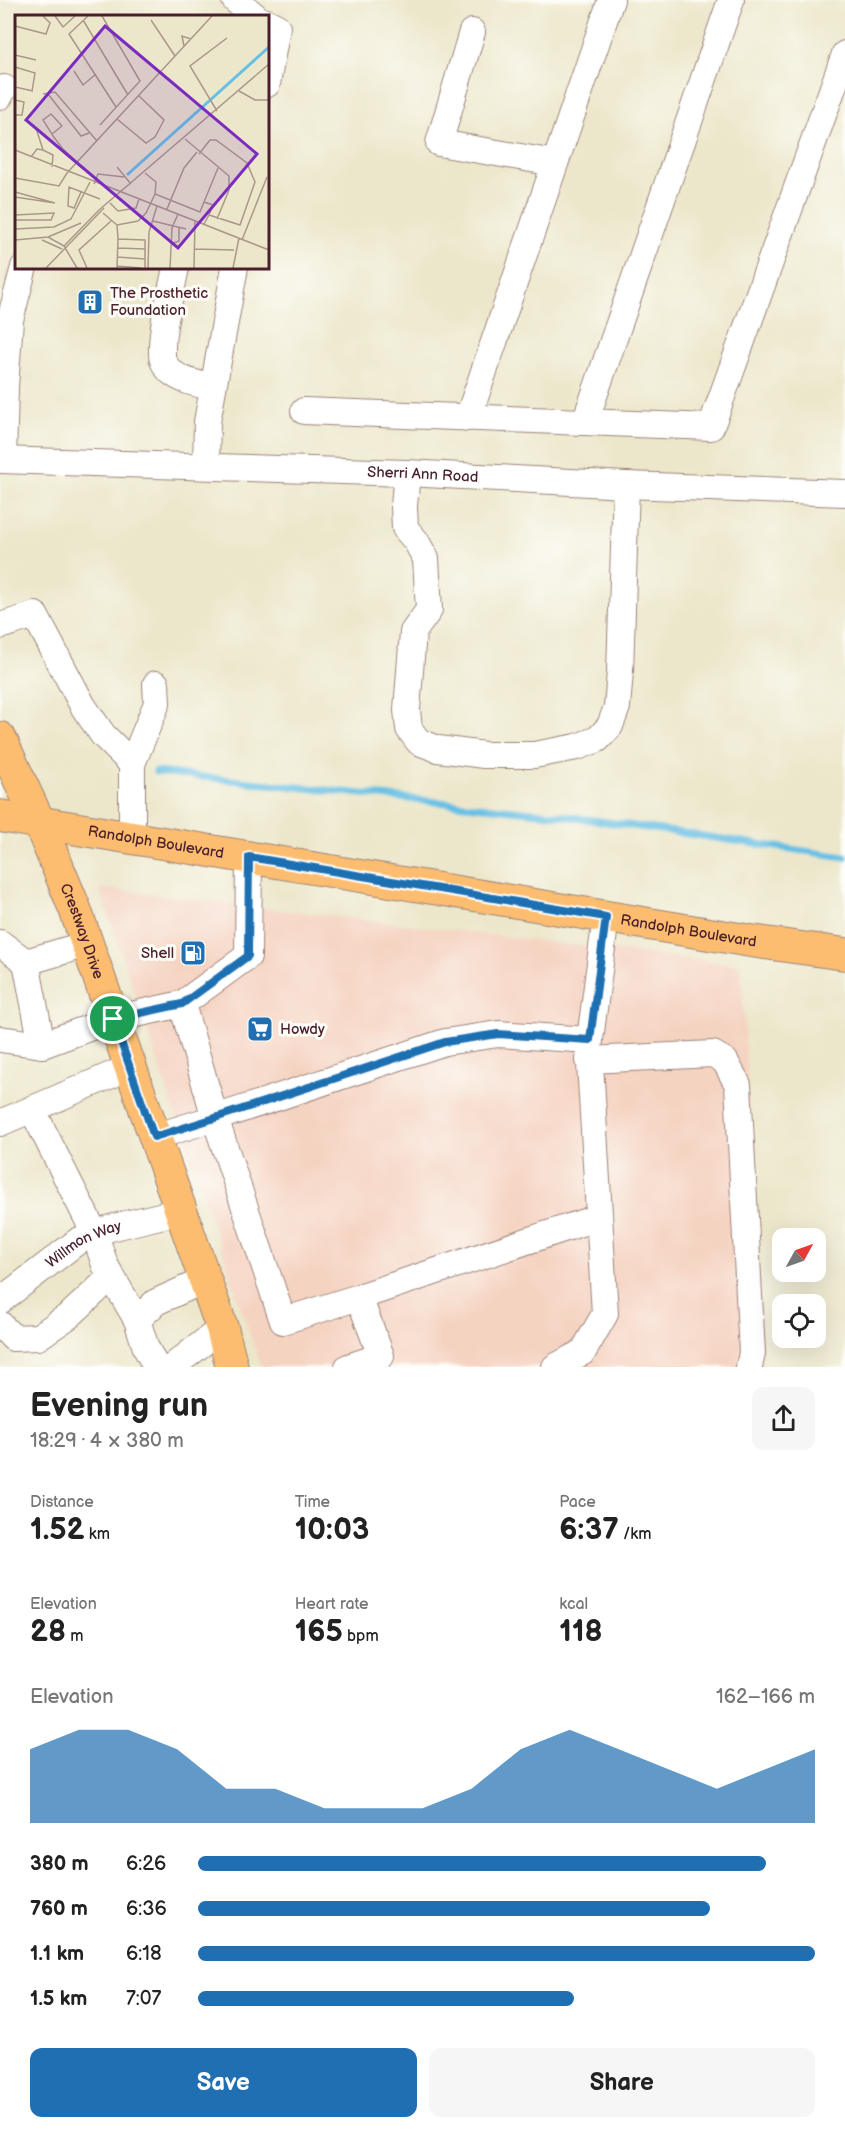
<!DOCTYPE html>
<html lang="en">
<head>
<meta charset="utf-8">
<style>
	:root { --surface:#fff; --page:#f6f6f6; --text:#222; --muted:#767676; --accent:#1f6fb2 }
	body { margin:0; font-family:"Balsamiq Sans",sans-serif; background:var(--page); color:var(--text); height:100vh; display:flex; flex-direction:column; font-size:22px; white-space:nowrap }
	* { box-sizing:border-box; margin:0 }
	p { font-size:20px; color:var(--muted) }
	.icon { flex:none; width:33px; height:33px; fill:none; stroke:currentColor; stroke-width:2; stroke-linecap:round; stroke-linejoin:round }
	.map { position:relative; height:1367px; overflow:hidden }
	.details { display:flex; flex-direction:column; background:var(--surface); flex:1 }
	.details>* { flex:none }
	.needle { width:39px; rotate:50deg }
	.controls { position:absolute; left:772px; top:1228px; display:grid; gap:12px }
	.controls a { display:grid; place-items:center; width:54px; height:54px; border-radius:12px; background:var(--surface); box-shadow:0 6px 24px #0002; font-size:30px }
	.pin { position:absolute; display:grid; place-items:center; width:51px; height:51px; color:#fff; margin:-26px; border:3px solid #fff; border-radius:50%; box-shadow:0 2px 6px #0007 }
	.round { display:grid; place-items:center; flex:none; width:63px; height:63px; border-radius:12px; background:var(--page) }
	.head { display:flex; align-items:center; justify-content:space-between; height:102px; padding:0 30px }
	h1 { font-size:33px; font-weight:700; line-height:45px }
	.figures { display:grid; grid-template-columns:repeat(3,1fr); gap:9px; height:102px; padding:6px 30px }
	.figures div { display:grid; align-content:center }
	.figures b { font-size:30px; font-weight:700 }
	.figures small { font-size:16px; font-weight:400 }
	.figures p { font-size:16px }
	.chart { height:168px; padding:12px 30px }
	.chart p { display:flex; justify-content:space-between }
	.chart svg { width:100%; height:108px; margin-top:6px; fill:var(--accent); opacity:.7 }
	.cta { display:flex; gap:12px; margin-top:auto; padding:12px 30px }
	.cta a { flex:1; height:69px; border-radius:12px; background:var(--accent); color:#fff; font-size:24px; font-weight:700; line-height:69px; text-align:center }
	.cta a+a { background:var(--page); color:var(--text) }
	ul { padding:0 30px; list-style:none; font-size:20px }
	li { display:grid; grid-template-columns:96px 72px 1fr; align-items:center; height:45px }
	li i { height:15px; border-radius:8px; background:var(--accent) }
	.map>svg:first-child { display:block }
	.built { fill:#f5d3c1 }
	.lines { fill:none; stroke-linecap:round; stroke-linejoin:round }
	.stream { stroke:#67c0e4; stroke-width:7 }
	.minor-casing { stroke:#9b837a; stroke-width:28 }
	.major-casing { stroke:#9b837a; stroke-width:34 }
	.minor { stroke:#fff; stroke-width:26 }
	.major { stroke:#fcbd6f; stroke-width:32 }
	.route-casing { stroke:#fff; stroke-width:12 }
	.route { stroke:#1f6fb2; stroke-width:8 }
	.labels { text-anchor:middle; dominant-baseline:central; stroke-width:6; stroke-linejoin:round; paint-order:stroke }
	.poi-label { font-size:15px; fill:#4a1f2b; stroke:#fdfcf7; text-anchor:start }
	.street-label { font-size:15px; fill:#4a1f2b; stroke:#fdfcf7 }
	.inset-river { fill:none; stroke:#67c0e4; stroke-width:3 }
	.inset-road { fill:none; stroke:#ab978a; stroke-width:1.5 }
	.view { fill:#7b2cbf; fill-opacity:0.15; stroke:#7b2cbf; stroke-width:3 }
	.inset-edge { fill:none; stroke:#4a1f2b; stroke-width:3 }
</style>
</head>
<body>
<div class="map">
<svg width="845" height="1367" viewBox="0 0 845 1367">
	<rect width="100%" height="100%" fill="#fdfcf7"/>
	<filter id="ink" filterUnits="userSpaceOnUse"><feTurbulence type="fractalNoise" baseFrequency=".0167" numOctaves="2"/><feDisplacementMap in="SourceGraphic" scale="12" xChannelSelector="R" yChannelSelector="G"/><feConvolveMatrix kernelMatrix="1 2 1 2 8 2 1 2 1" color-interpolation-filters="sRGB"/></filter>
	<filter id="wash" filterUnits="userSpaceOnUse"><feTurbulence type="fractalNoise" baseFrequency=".008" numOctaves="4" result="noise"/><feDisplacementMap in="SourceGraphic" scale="24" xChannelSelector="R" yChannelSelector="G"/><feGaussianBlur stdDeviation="1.35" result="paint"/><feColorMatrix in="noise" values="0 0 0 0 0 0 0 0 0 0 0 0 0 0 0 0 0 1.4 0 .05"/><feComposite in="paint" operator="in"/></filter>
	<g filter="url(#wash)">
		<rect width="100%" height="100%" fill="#ece7ca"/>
		<!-- built -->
		<path class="built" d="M99,888L741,965L763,1367H261Z"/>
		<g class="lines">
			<!-- stream -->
			<path class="stream" d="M156,772L559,815L845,857"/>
		</g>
	</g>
	<g filter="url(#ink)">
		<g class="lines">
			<!-- minor casing -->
			<g class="minor-casing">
				<g id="minor">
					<path d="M235,0L255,16"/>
					<path d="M267,22L277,27L267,84"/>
					<path d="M472,32L439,143L555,163"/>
					<path d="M0,96L4,88"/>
					<path d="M176,267C171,295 161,326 162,355C162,360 166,367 170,371C183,382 198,384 213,387"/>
					<path d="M304,411L711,427L845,54"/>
					<path d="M468,418L611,0"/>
					<path d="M585,422L731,0"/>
					<path id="s1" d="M0,460L407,473L626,485L845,493"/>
					<path d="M3,460L5,387L10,320L24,267"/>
					<path d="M206,466L207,422L235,267"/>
					<path d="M407,473L404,506L405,528L416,541L426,559L429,610L413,632L407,710L409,729L419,742L438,749L484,755H534L577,747L598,739L610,726L617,707L620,672L626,485"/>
					<path d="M0,626L35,615L83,706L103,735L132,764"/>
					<path d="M132,837V764L157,703L156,684"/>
					<path d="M249,857L248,956L182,1004L215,1118L283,1321L359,1297L381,1356L348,1367"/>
					<path d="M0,943L26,962L87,944"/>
					<path d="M26,962L42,1045"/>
					<path d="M0,1039L42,1045L113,1019L182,1004"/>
					<path d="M589,1060L713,1054L725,1061L738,1085L752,1353L749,1367"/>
					<path d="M32,1109L95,1234L105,1265L137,1320"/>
					<path d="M0,1123L130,1067"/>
					<path d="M154,1137L215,1118L445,1042L498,1034L590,1040"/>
					<path d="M359,1297L599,1217"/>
					<path id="s2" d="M0,1301L78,1241L110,1228L180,1211"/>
					<path d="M0,1324L13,1338L38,1337L70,1315L111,1277"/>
					<path d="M156,1367L146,1348L137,1320L156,1302L205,1280"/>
					<path d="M172,1367L222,1328"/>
					<path d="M555,1367L583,1352L605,1314L589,1047L606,917"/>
				</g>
			</g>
			<!-- major casing -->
			<g class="major-casing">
				<g id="major">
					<path id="s3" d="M0,738L39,822L75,909L222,1328L232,1367"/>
					<path id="s4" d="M0,816L751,941L845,954"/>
				</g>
			</g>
			<!-- minor -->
			<use href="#minor" class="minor"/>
			<!-- major -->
			<use href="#major" class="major"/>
		</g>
	</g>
	<g class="lines" filter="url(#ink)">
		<!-- route casing -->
		<g class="route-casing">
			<path id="route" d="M249,857L606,917L590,1040L498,1034L445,1042L215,1118L154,1137L113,1019L182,1004L248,956Z"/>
		</g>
		<!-- route -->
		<use href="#route" class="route"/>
	</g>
	<!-- icons -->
	<defs>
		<g id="building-square" transform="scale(1.35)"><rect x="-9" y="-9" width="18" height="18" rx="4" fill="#1f6fb2" stroke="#fdfcf7"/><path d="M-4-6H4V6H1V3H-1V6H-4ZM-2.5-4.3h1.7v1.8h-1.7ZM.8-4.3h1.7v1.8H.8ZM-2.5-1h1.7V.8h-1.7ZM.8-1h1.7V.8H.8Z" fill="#fff"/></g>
		<g id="fuel-square" transform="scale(1.35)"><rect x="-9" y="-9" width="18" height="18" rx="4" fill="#1f6fb2" stroke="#fdfcf7"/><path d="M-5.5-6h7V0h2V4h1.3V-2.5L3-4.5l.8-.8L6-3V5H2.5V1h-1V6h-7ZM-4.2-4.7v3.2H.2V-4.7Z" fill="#fff"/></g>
		<g id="supermarket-square" transform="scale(1.35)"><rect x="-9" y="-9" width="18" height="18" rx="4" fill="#1f6fb2" stroke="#fdfcf7"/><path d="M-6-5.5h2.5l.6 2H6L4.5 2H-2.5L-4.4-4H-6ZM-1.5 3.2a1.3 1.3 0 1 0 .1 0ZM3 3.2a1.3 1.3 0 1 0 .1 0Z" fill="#fff"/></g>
	</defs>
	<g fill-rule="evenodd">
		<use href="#building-square" x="90" y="302"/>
		<use href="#fuel-square" x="193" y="953"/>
		<use href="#supermarket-square" x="260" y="1029"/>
	</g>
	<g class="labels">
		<!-- poi labels -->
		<g class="poi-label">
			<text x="110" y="293">The Prosthetic<tspan x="110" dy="17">Foundation</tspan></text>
			<text x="174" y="953" text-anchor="end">Shell</text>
			<text x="280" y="1029">Howdy</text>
		</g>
		<!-- street labels -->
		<g class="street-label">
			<text stroke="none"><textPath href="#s1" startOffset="423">Sherri Ann Road</textPath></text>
			<text stroke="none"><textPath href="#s4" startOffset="158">Randolph Boulevard</textPath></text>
			<text stroke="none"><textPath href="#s4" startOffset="698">Randolph Boulevard</textPath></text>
			<text stroke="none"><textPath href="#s3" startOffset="210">Crestway Drive</textPath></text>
			<text stroke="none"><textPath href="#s2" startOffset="102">Willmon Way</textPath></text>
		</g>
	</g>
	<!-- overview -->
	<g transform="translate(15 15)">
		<rect width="254" height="254" fill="#ece7ca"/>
		<path class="inset-river" d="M112,160L254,32"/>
		<path class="inset-road" d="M40,1L48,12L60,1M73,1L54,19L101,92M68,5L113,80M136,5L160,41M0,11L31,19L35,8L28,1M169,31L167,21L176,24M0,40L21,45M0,52L20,58L17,76M59,56L68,70L81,59M0,72L18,76M224,76L240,85H254M28,79L40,77L82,126M33,79L66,121L74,118M0,85L9,87L7,100H0M202,96L175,51L212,23M102,104L131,128L140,122L149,105L124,81M85,110L125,66L87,1M21,113L28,135M37,119L47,111L36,99L28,105L37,119L38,121L48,134L63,148M170,124L214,161V175L202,204M0,135L254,235M184,139L195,125H201L232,148L240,167L225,210L194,200L189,209M16,142L22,134L28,135L38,140L37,152M102,152L116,169M130,158L141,167L140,179L185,197L189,187L198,190L194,200M0,163L44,171L52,158L197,1M79,169L83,159L109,162M0,177L40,188M66,177L59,193L53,191L54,172L85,184M0,182L40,188M189,187L203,153M95,188L103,196L121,193L124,184M152,194L169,153L182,137M88,198L102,210L123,206L131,198L140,179M0,200L39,198L36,205H0M138,206L171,214M102,210L103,224L130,225V253M0,214L39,212L56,204L75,167M33,222L66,208M0,225L33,222L49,231M27,225L47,234M227,225L252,162M156,229L164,226V212M49,231L62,253M49,231L84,195L254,49M103,233L130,234M179,234L219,235M102,242L130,244M102,251L126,253M31,253L89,193M72,253L64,235L96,206M102,253L103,224M133,253L134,217L142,191M155,253L157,213L163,199M179,253L180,206M218,253L224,223"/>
		<path class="view" d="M90,11L242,139L163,233L11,105Z"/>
		<rect width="254" height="254" class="inset-edge"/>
	</g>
</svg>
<div class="controls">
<a><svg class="needle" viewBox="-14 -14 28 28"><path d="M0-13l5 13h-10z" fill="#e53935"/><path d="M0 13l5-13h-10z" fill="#767676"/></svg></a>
<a><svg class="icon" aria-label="locate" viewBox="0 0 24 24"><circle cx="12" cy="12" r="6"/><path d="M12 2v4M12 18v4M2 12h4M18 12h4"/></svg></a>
</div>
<div class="pin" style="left:113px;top:1019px;background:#1e9e55"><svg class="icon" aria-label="arrive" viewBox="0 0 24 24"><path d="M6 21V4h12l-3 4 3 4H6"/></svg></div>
</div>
<section class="details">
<div class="head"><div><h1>Evening run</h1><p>18:29 · 4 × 380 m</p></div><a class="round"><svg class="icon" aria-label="share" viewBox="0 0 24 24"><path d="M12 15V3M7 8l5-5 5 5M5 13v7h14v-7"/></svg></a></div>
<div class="figures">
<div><p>Distance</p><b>1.52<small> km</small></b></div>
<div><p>Time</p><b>10:03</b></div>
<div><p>Pace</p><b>6:37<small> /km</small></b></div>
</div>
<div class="figures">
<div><p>Elevation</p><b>28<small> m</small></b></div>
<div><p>Heart rate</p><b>165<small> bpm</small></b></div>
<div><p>kcal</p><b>118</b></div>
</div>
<div class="chart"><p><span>Elevation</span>162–166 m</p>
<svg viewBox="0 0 160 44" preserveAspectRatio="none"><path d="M0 44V14L10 6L20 6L30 14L40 30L50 30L60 38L70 38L80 38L90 30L100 14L110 6L120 14L130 22L140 30L150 22L160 14V44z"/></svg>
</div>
<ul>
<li><b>380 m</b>6:26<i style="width:92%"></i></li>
<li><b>760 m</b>6:36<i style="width:83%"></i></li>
<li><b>1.1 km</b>6:18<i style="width:100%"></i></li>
<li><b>1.5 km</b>7:07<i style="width:61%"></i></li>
</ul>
<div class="cta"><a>Save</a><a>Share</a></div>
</section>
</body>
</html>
